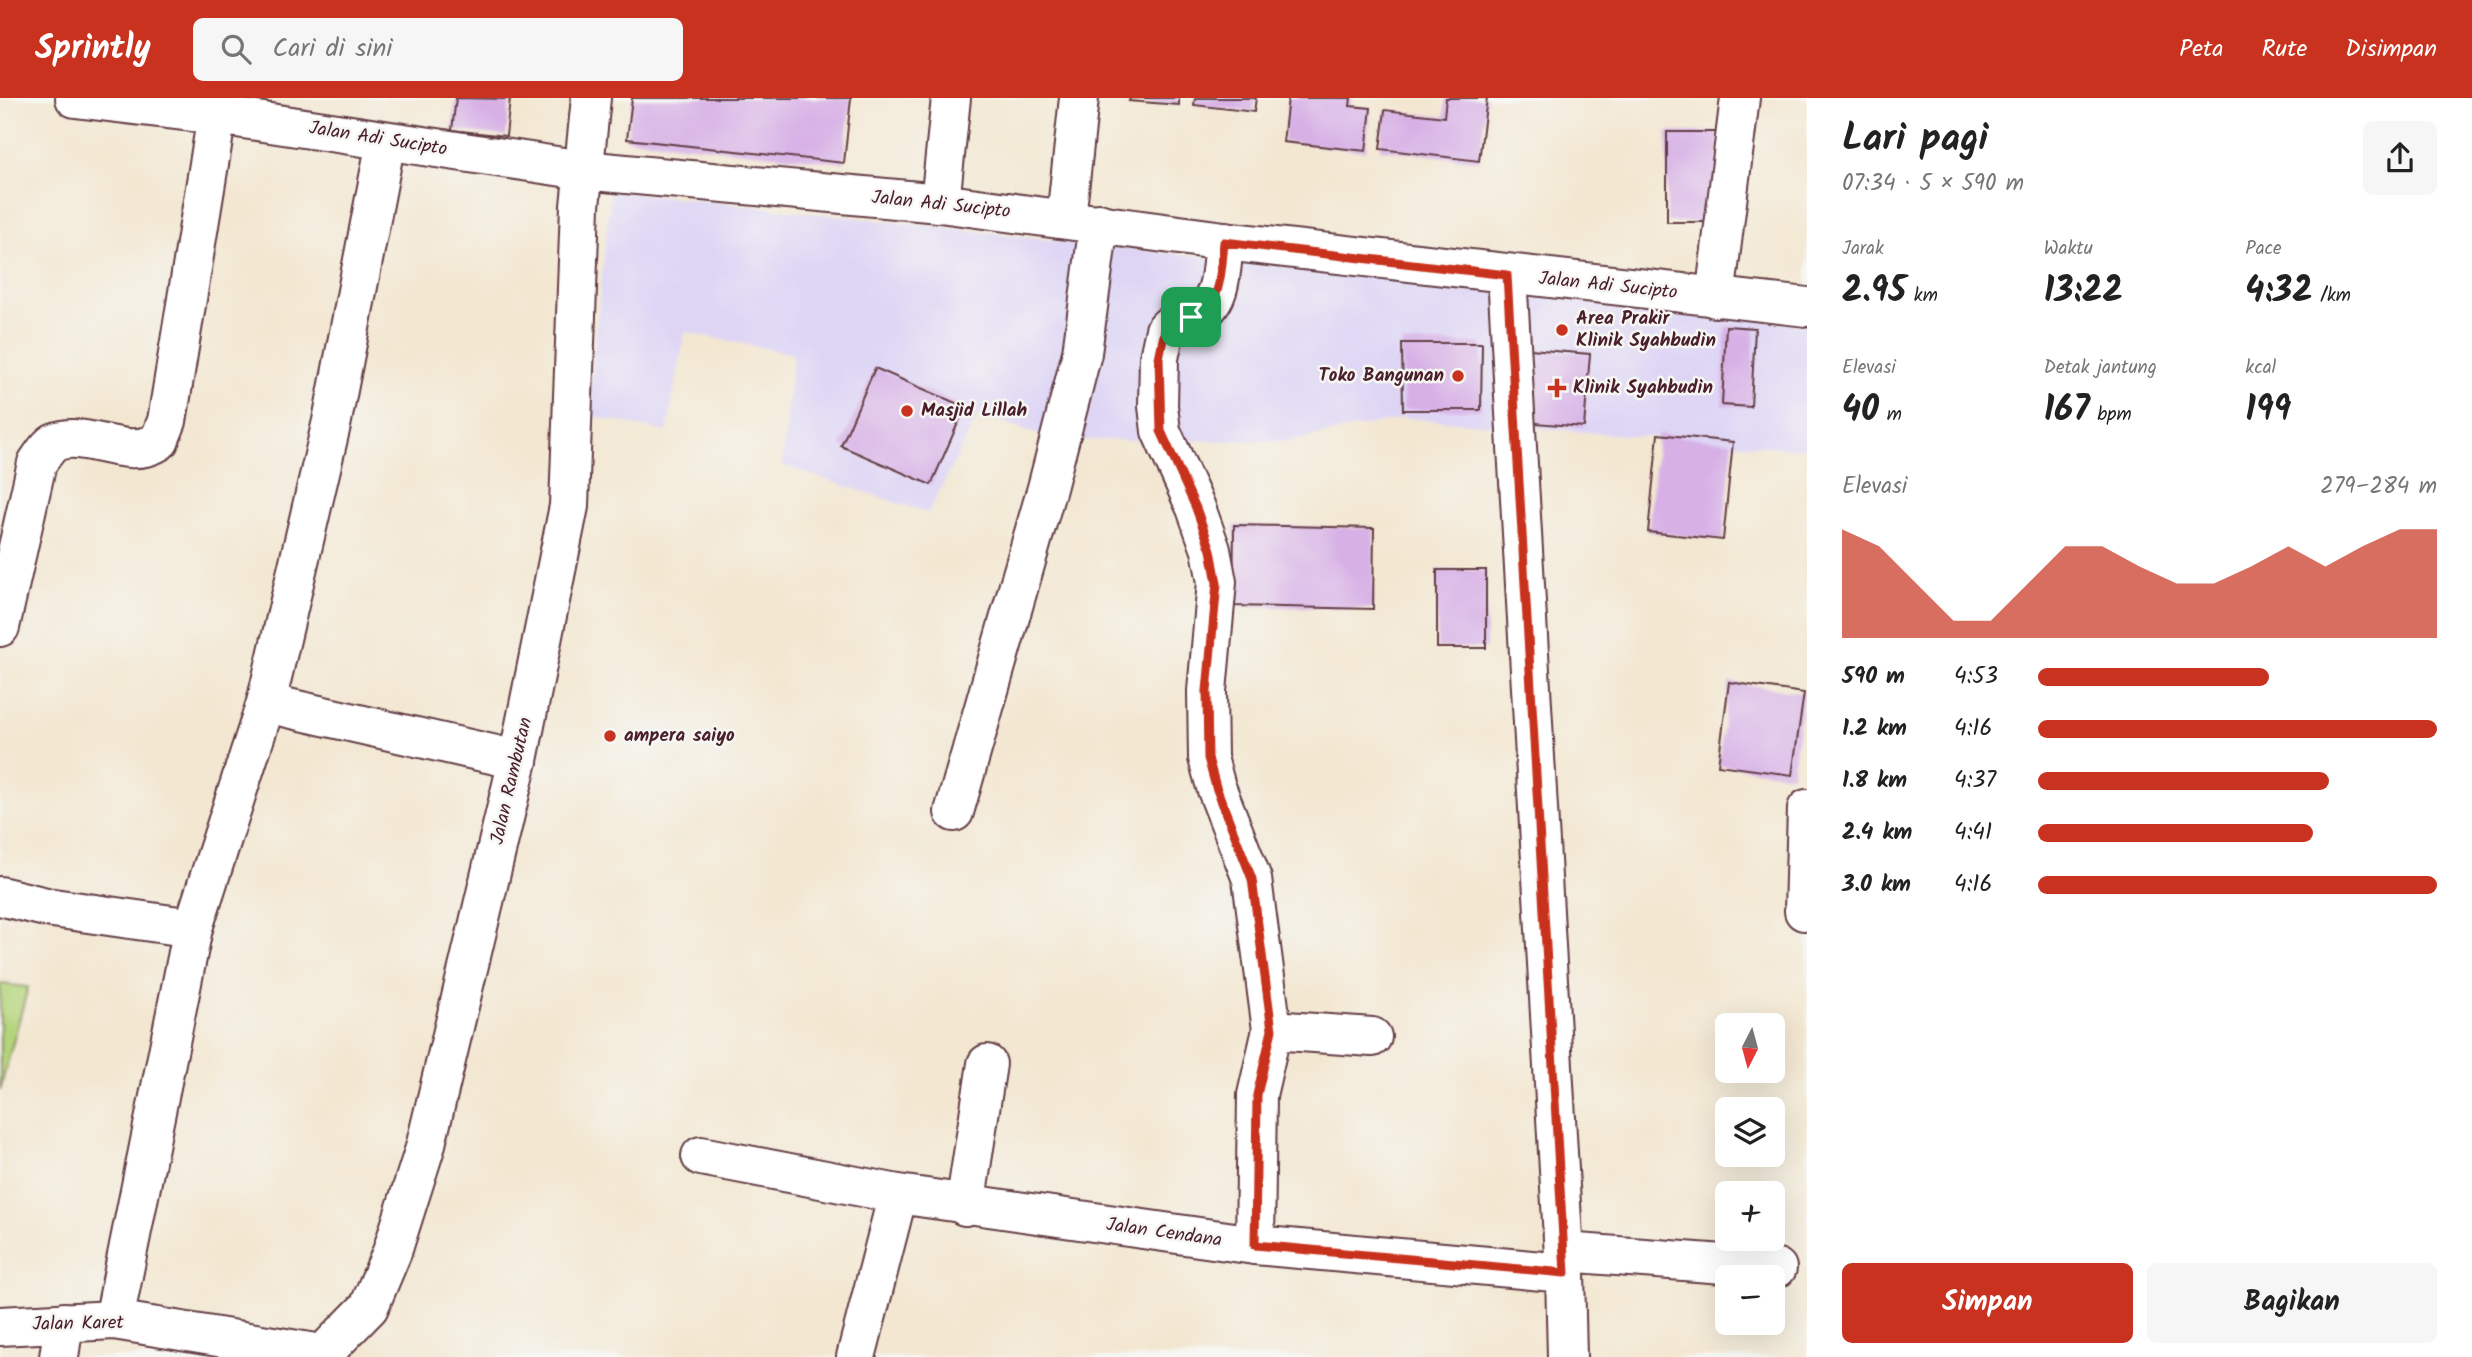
<!DOCTYPE html>
<html lang="id">
<head>
<meta charset="utf-8">
<style>
	:root { --surface:#fff; --page:#f6f6f6; --text:#222; --muted:#767676; --accent:#c8321e }
	body { margin:0; font-family:Kalam,sans-serif; background:var(--page); color:var(--text); height:100vh; display:flex; flex-direction:column; font-size:26px; white-space:nowrap }
	* { box-sizing:border-box; margin:0 }
	p { font-size:23px; color:var(--muted) }
	.icon { flex:none; width:38px; height:38px; fill:none; stroke:currentColor; stroke-width:2; stroke-linecap:round; stroke-linejoin:round }
	.map { position:relative; flex:1; overflow:hidden }
	.side { display:flex; flex-direction:column; background:var(--surface); width:665px }
	.side>* { flex:none }
	.needle { width:46px; rotate:186deg }
	.fabs { position:absolute; left:1715px; top:915px; display:grid; gap:14px }
	.fabs a { display:grid; place-items:center; width:70px; height:70px; border-radius:10px; background:var(--surface); box-shadow:0 7px 28px #0002; font-size:35px }
	.pin { position:absolute; display:grid; place-items:center; width:60px; height:60px; color:#fff; margin:-30px; border-radius:14px; box-shadow:0 4px 10px #0006 }
	.round { display:grid; place-items:center; flex:none; width:74px; height:74px; border-radius:10px; background:var(--page) }
	.headline { display:flex; align-items:center; justify-content:space-between; height:119px; padding:0 35px }
	h1 { font-size:38px; font-weight:700; line-height:52px }
	.metrics { display:grid; grid-template-columns:repeat(3,1fr); gap:10px; height:119px; padding:7px 35px }
	.metrics div { display:grid; align-content:center }
	.metrics b { font-size:35px; font-weight:700 }
	.metrics small { font-size:19px; font-weight:400 }
	.metrics p { font-size:19px }
	.chart { height:196px; padding:14px 35px }
	.chart p { display:flex; justify-content:space-between }
	.chart svg { width:100%; height:126px; margin-top:7px; fill:var(--accent); opacity:.7 }
	.button { display:flex; gap:14px; margin-top:auto; padding:14px 35px }
	.button a { flex:1; height:80px; border-radius:10px; background:var(--accent); color:#fff; font-size:28px; font-weight:700; line-height:80px; text-align:center }
	.button a+a { background:var(--page); color:var(--text) }
	ul { padding:0 35px; list-style:none; font-size:23px }
	li { display:grid; grid-template-columns:112px 84px 1fr; align-items:center; height:52px }
	li i { height:18px; border-radius:9px; background:var(--accent) }
	header { display:flex; align-items:center; gap:42px; box-sizing:border-box; height:98px; padding:0 35px; background:var(--accent); color:#fff }
	header strong { font-size:33px }
	nav { display:flex; gap:38px; margin-inline-start:auto; font-size:24px }
	.search { width:490px; height:63px; background:var(--page); display:flex; align-items:center; gap:18px; box-sizing:border-box; padding:0 24px; border-radius:10px; color:var(--muted); font-size:26px }
	main { display:flex; flex:1; min-height:0 }
	.map>svg:first-child { display:block }
	.built { fill:#ded5f5 }
	.green { fill:#b4d47c; stroke:#7f7a54; stroke-width:2 }
	.building { fill:#d7b1e6 }
	.lines { fill:none; stroke-linecap:round; stroke-linejoin:round }
	.minor-casing { stroke:#633d44; stroke-width:42 }
	.major-casing { stroke:#633d44; stroke-width:42 }
	.minor { stroke:#fff; stroke-width:38 }
	.major { stroke:#fff; stroke-width:38 }
	.route-casing { stroke:#fff; stroke-width:14 }
	.route { stroke:#c8321e; stroke-width:9 }
	.poi-dot { fill:#c8321e; stroke:#f6f6f2; stroke-width:2.5 }
	.labels { text-anchor:middle; dominant-baseline:central; stroke-width:5; stroke-linejoin:round; paint-order:stroke }
	.street-label { font-size:19px; fill:#4a1f2b; stroke:#f6f6f2 }
	.poi-label { font-size:19px; font-weight:bold; fill:#4a1f2b; stroke:#f6f6f2; text-anchor:start }
</style>
</head>
<body>
<header>
<strong>Sprintly</strong>
<div class="search"><svg class="icon" aria-label="search" viewBox="0 0 24 24"><circle cx="10" cy="10" r="6"/><path d="M15 15l6 6"/></svg>Cari di sini</div>
<nav><a>Peta</a><a>Rute</a><a>Disimpan</a></nav>
</header>
<main>
<div class="map">
<svg width="1807" height="1259" viewBox="0 0 1807 1259">
	<rect width="100%" height="100%" fill="#f6f6f2"/>
	<filter id="ink" filterUnits="userSpaceOnUse"><feTurbulence type="fractalNoise" baseFrequency=".0143" numOctaves="2"/><feDisplacementMap in="SourceGraphic" scale="14" xChannelSelector="R" yChannelSelector="G"/><feConvolveMatrix kernelMatrix="1 2 1 2 8 2 1 2 1" color-interpolation-filters="sRGB"/></filter>
	<filter id="wash" filterUnits="userSpaceOnUse"><feTurbulence type="fractalNoise" baseFrequency=".00686" numOctaves="4" result="noise"/><feDisplacementMap in="SourceGraphic" scale="28" xChannelSelector="R" yChannelSelector="G"/><feGaussianBlur stdDeviation="1.57" result="paint"/><feColorMatrix in="noise" values="0 0 0 0 0 0 0 0 0 0 0 0 0 0 0 0 0 1.4 0 .05"/><feComposite in="paint" operator="in"/></filter>
	<g filter="url(#wash)">
		<rect width="100%" height="100%" fill="#f3e7d1"/>
		<!-- built -->
		<path class="built" d="M611,92L1807,227V351L1405,320L1289,343L1055,342L979,316L928,415L782,367L793,256L685,234L667,334L587,317Z"/>
		<!-- green -->
		<path class="green" d="M0,886L28,889L0,992Z"/>
		<g id="blocks">
			<!-- building -->
			<g class="building">
				<path d="M456,0L510,1L506,38L452,32Z"/>
				<path d="M632,0H851L844,65L627,41Z"/>
				<path d="M1130,0H1179V7L1129,3Z"/>
				<path d="M1195,0H1256L1254,14L1194,7Z"/>
				<path d="M1288,0H1351L1350,8L1371,10L1366,53L1283,44Z"/>
				<path d="M1446,0H1487L1479,63L1380,51L1385,12L1444,19Z"/>
				<rect x="1667" y="34" width="51" height="90"/>
				<path d="M1726,228L1755,230L1751,309L1722,307Z"/>
				<path d="M1402,245H1482L1481,312H1403Z"/>
				<path d="M1530,251L1590,256L1584,329L1524,324Z"/>
				<path d="M875,270L965,309L931,387L841,348Z"/>
				<path d="M1658,336L1733,344L1723,442L1648,434Z"/>
				<path d="M1234,427L1374,430L1373,511L1233,508Z"/>
				<rect x="1437" y="472" width="49" height="78"/>
				<path d="M1729,584L1804,595L1792,677L1718,667Z"/>
			</g>
		</g>
	</g>
	<g filter="url(#ink)">
		<use href="#blocks" fill-opacity="0" stroke="#633d44" stroke-width="2"/>
		<g class="lines">
			<!-- minor casing -->
			<g class="minor-casing">
				<g id="minor">
					<path d="M75,0L217,17L583,72"/>
					<path d="M940,105L951,0"/>
					<path d="M1066,121L1079,0"/>
					<path d="M1224,143C1221,170 1223,206 1195,218C1183,222 1173,222 1165,232L1159,260L1158,308L1161,333L1196,410L1211,452L1217,484L1207,593L1208,660L1216,689L1252,781L1272,932"/>
					<path d="M1715,200L1740,0"/>
					<path d="M0,529L37,365C42,358 48,348 55,344C86,331 128,364 159,343L167,323L217,17"/>
					<path d="M266,605L518,662"/>
					<path d="M954,714L1047,390L1082,255L1099,125"/>
					<path d="M0,798L46,809L193,830"/>
					<path d="M1804,813L1807,711"/>
					<path d="M701,1058L898,1096"/>
					<path d="M965,1108L987,966"/>
					<path d="M1255,1147L1257,997L1272,932L1372,939"/>
					<path d="M1564,1154L1777,1170"/>
					<path d="M1565,1175L1567,1259"/>
					<path d="M114,1222L193,830L266,605L332,323L386,43"/>
					<path d="M0,1228L114,1222L322,1256"/>
					<path d="M59,1259L64,1224"/>
					<path d="M856,1259L898,1096L1255,1147L1565,1175L1507,177"/>
				</g>
			</g>
			<!-- major casing -->
			<g class="major-casing">
				<g id="major">
					<path d="M583,72L940,105L1224,143L1807,209"/>
					<path d="M320,1259L369,1209L392,1154L425,1050L518,662L569,408L580,108L591,0"/>
				</g>
			</g>
			<!-- minor -->
			<use href="#minor" class="minor"/>
			<!-- major -->
			<use href="#major" class="major"/>
		</g>
	</g>
	<g class="lines" filter="url(#ink)">
		<!-- route casing -->
		<g class="route-casing">
			<path id="route" d="M1224,144L1507,177L1565,1175L1255,1147L1257,997L1272,932L1252,781L1216,689L1208,660L1207,593L1217,485L1211,452L1196,410L1161,333L1159,260L1165,232C1173,222 1183,222 1195,218C1223,206 1221,170 1224,144Z"/>
		</g>
		<!-- route -->
		<use href="#route" class="route"/>
	</g>
	<!-- markers -->
	<g class="poi-dot">
		<circle cx="1562" cy="232" r="7"/>
		<circle cx="1458" cy="278" r="7"/>
		<path d="M1553.5 279.5h7v7h7v7h-7v7h-7v-7h-7v-7h7z"/>
		<circle cx="907" cy="313" r="7"/>
		<circle cx="610" cy="638" r="7"/>
	</g>
	<g class="labels">
		<!-- street labels -->
		<g class="street-label">
			<text transform="translate(378 41) rotate(9)">Jalan Adi Sucipto</text>
			<text transform="translate(941 107) rotate(6)">Jalan Adi Sucipto</text>
			<text transform="translate(1608 188) rotate(6)">Jalan Adi Sucipto</text>
			<text transform="translate(512 683) rotate(-77)">Jalan Rambutan</text>
			<text transform="translate(1164 1135) rotate(8)">Jalan Cendana</text>
			<text transform="translate(78 1226) rotate(-1)">Jalan Karet</text>
		</g>
		<!-- poi labels -->
		<g class="poi-label">
			<text x="1576" y="221">Area Prakir<tspan x="1576" dy="22">Klinik Syahbudin</tspan></text>
			<text x="1444" y="278" text-anchor="end">Toko Bangunan</text>
			<text x="1573" y="290">Klinik Syahbudin</text>
			<text x="921" y="313">Masjid Lillah</text>
			<text x="624" y="638">ampera saiyo</text>
		</g>
	</g>
</svg>
<div class="fabs">
<a><svg class="needle" viewBox="-14 -14 28 28"><path d="M0-13l5 13h-10z" fill="#e53935"/><path d="M0 13l5-13h-10z" fill="#767676"/></svg></a>
<a><svg class="icon" aria-label="layers" viewBox="0 0 24 24"><path d="M12 4l9 5-9 5-9-5zM3 14l9 5 9-5"/></svg></a>
<a>+</a>
<a>−</a>
</div>
<div class="pin" style="left:1191px;top:219px;background:#1e9e55"><svg class="icon" aria-label="arrive" viewBox="0 0 24 24"><path d="M6 21V4h12l-3 4 3 4H6"/></svg></div>
</div>
<section class="side">
<div class="headline"><div><h1>Lari pagi</h1><p>07:34 · 5 × 590 m</p></div><a class="round"><svg class="icon" aria-label="share" viewBox="0 0 24 24"><path d="M12 15V3M7 8l5-5 5 5M5 13v7h14v-7"/></svg></a></div>
<div class="metrics">
<div><p>Jarak</p><b>2.95<small> km</small></b></div>
<div><p>Waktu</p><b>13:22</b></div>
<div><p>Pace</p><b>4:32<small> /km</small></b></div>
</div>
<div class="metrics">
<div><p>Elevasi</p><b>40<small> m</small></b></div>
<div><p>Detak jantung</p><b>167<small> bpm</small></b></div>
<div><p>kcal</p><b>199</b></div>
</div>
<div class="chart"><p><span>Elevasi</span>279–284 m</p>
<svg viewBox="0 0 160 44" preserveAspectRatio="none"><path d="M0 44V6L10 12L20 25L30 38L40 38L50 25L60 12L70 12L80 19L90 25L100 25L110 19L120 12L130 19L140 12L150 6L160 6V44z"/></svg>
</div>
<ul>
<li><b>590 m</b>4:53<i style="width:58%"></i></li>
<li><b>1.2 km</b>4:16<i style="width:100%"></i></li>
<li><b>1.8 km</b>4:37<i style="width:73%"></i></li>
<li><b>2.4 km</b>4:41<i style="width:69%"></i></li>
<li><b>3.0 km</b>4:16<i style="width:100%"></i></li>
</ul>
<div class="button"><a>Simpan</a><a>Bagikan</a></div>
</section>
</main>
</body>
</html>
